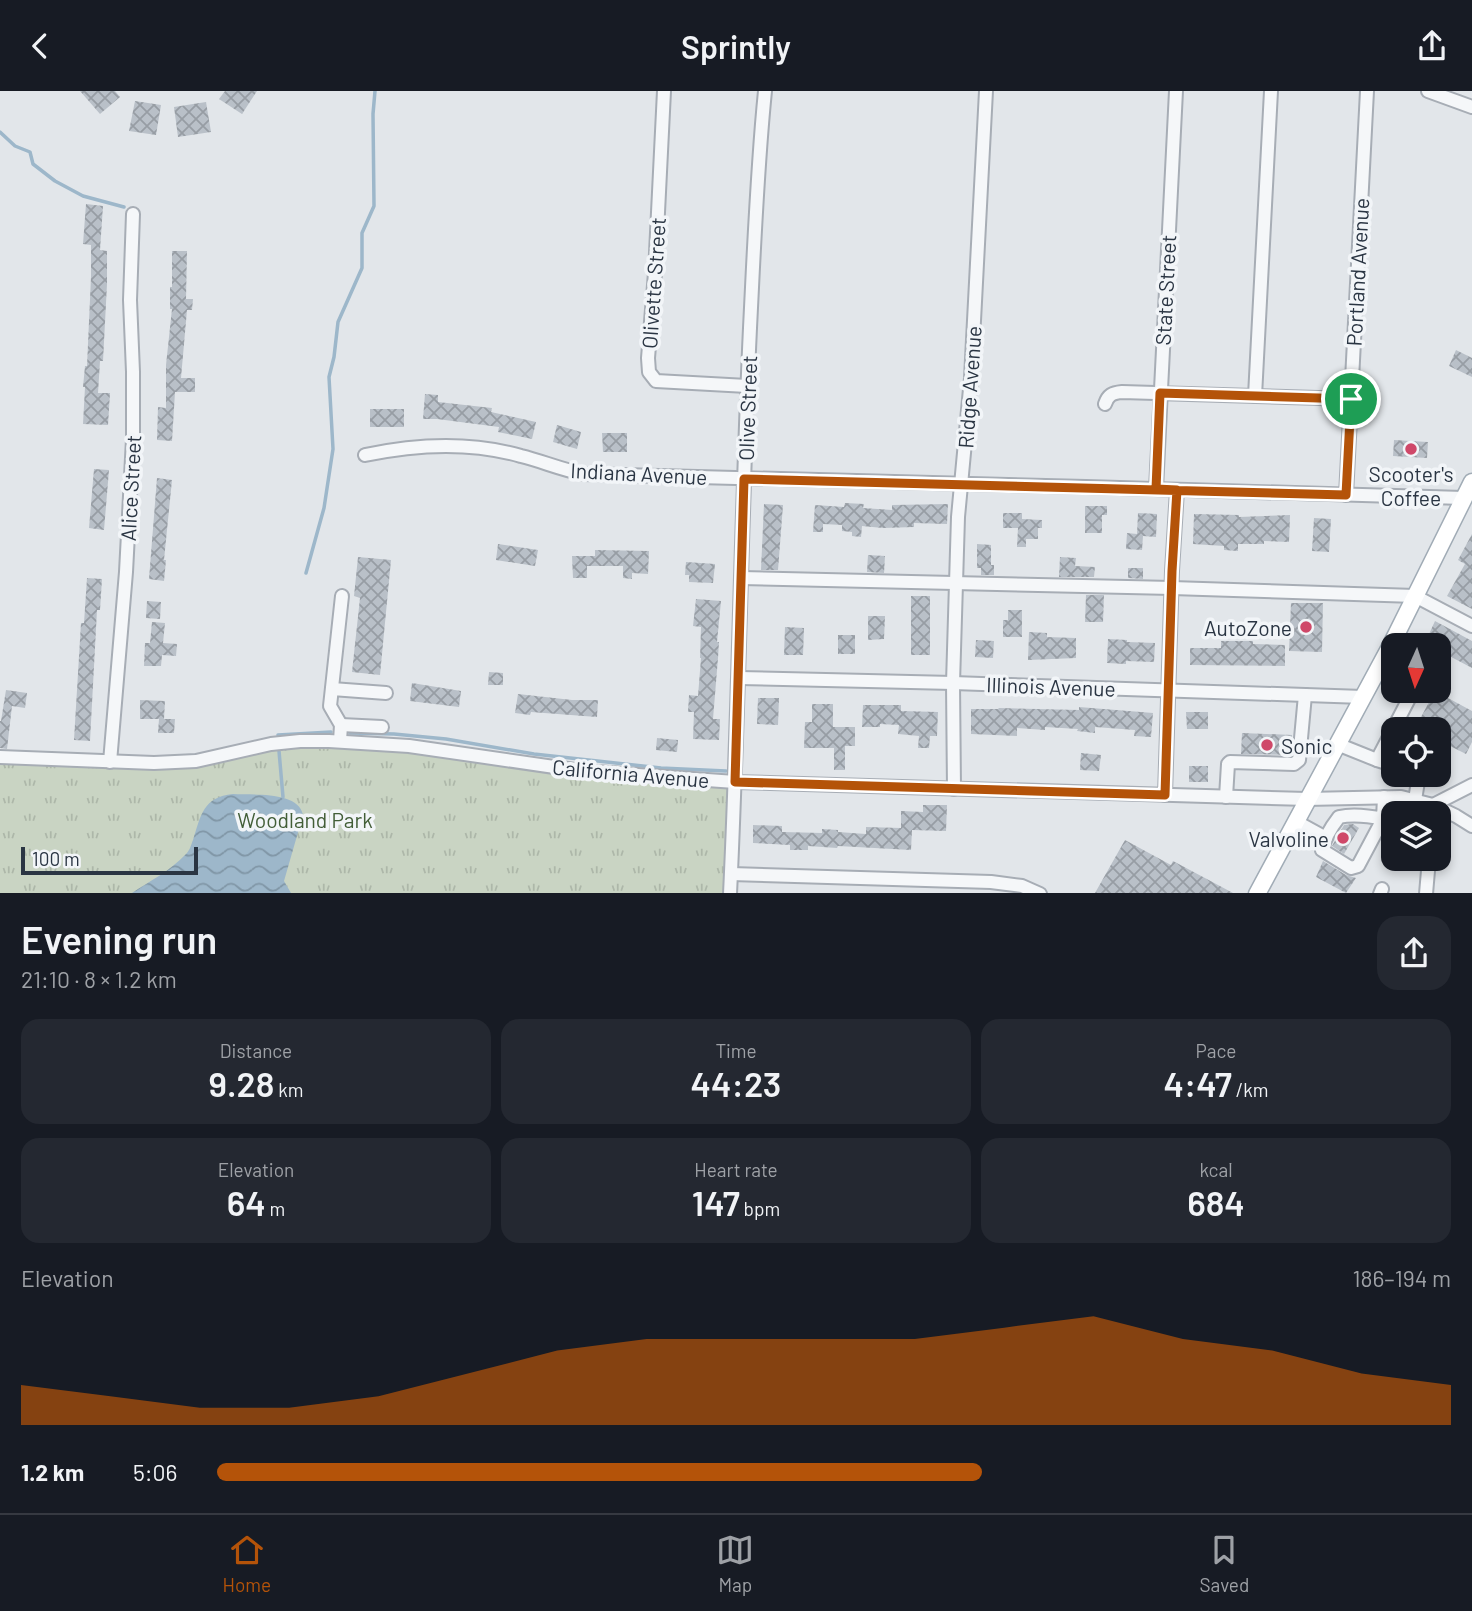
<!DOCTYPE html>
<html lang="en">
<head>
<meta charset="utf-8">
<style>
	:root { --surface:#171b24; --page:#242831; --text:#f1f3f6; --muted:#9ea1a6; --line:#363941; --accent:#b45309 }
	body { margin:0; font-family:Barlow,sans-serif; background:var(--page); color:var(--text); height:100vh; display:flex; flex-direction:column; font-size:26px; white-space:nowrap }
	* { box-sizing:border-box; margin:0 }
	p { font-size:23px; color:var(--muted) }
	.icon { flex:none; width:38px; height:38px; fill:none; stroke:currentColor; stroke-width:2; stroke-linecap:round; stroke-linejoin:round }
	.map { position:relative; height:802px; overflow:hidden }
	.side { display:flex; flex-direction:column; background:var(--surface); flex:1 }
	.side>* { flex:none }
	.needle { width:46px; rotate:183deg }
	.fabs { position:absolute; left:1381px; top:542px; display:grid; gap:14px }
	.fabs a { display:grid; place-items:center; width:70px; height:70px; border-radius:14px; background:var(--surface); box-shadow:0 4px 10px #0003; font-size:35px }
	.scale { position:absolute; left:21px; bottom:18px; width:177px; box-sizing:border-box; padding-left:7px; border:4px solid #2a3543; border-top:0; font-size:19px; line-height:24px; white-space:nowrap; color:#2a3543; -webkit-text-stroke:5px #f2f5f8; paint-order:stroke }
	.pin { position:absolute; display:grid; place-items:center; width:60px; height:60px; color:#fff; margin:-30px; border:4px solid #fff; border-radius:50%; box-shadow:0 2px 7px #0007 }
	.round { display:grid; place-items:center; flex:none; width:74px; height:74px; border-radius:21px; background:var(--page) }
	.headline { display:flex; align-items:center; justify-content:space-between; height:119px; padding:0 21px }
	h1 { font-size:38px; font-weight:600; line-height:52px }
	.figures { display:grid; grid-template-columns:repeat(3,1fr); gap:10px; height:119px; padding:7px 21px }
	.figures div { display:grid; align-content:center; border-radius:18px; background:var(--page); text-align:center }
	.figures b { font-size:35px; font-weight:600 }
	.figures small { font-size:19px; font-weight:400 }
	.figures p { font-size:19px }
	.chart { height:196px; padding:14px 21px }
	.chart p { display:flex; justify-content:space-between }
	.chart svg { width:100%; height:126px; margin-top:7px; fill:var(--accent); opacity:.7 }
	ul { padding:0 21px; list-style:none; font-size:23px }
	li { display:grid; grid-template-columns:112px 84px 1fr; align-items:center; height:52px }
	li i { height:18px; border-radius:9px; background:var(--accent) }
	header { display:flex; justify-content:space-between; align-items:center; height:91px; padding:0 21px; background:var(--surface); font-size:32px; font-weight:600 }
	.tab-bar { display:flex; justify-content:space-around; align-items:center; height:98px; border-top:2px solid var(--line); background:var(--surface); font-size:19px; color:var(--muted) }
	.tab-bar a { display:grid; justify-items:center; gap:4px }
	.tab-bar .active { color:var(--accent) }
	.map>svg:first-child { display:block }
	.park { fill:url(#park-tufts) }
	.water { fill:url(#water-waves) }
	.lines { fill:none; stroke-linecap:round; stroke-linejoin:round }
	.stream { stroke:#9db7ca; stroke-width:3.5 }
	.building { fill:url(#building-cross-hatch) }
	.minor-casing { stroke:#a7adb5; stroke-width:16 }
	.major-casing { stroke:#a1acb6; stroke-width:19 }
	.minor { stroke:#f5f7f9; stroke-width:12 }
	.major { stroke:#fff; stroke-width:16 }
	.route-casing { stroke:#fff; stroke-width:14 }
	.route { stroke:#b45309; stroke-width:9 }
	.poi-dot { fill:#cf4869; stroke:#f2f5f8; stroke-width:2.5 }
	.labels { text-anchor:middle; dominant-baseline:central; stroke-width:7; stroke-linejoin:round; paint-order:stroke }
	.street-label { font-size:21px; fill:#2a3543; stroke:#f2f5f8 }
	.poi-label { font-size:21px; fill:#2a3543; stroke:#f2f5f8; text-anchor:end }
	.park-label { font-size:21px; fill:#425e37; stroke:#f2f5f8 }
</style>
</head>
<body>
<header><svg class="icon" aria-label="back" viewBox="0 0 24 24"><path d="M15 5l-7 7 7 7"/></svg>Sprintly<svg class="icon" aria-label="share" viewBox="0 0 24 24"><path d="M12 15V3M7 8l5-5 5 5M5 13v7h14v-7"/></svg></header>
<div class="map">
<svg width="1472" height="803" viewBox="0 0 1472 803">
	<defs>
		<pattern id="park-tufts" width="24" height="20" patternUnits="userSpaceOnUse" patternTransform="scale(1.75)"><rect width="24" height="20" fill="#c9d4c3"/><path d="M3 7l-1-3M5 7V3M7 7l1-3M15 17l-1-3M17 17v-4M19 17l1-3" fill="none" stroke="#adb7a9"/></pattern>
		<pattern id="water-waves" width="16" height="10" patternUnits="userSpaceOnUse" patternTransform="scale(1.75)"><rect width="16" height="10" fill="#9db7ca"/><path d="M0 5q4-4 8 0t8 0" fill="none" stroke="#8096a6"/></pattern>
		<pattern id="building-cross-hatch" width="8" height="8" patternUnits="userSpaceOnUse" patternTransform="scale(1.75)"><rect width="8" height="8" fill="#b9c0c8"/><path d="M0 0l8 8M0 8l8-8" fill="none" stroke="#979da4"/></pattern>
	</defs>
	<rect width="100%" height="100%" fill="#e2e6ea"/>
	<!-- park -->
	<path class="park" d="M285,652L381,654L735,691L729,802L0,803V666L195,670Z"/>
	<!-- water -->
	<path class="water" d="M233,703C253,704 299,700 303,724L284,790L291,802H132C150,790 170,780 186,763C190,759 191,754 193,749C201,724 203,706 233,703Z"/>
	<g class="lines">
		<!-- stream -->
		<g class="stream">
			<path d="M0,41L15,55L30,61L33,73L55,90L83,105L124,116"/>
			<path d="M306,482L324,417L333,358L329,286L334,266L338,231L362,177V142L374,115L373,23L375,0"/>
			<path d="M350,642L394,643L446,648L534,663L661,677L726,680"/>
			<path d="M278,644L331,641"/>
			<path d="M279,660L283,706"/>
		</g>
	</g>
	<!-- building -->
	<g class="building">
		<path d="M80,0H115L120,6L100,23Z"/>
		<path d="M225,0H257L242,23L219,8Z"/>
		<path d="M135,10L161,14L156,44L129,40Z"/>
		<path d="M206,11L211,41L178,46L174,16Z"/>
		<path d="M86,113L103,115L100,159L107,160V193L103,270H100L98,302H110L108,334L83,333L85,296H83L85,275H87L91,186V154L83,153Z"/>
		<path d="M172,160H187L186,208H193L192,219H187L181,287H195V301H175L172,350L157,349L158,316L166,317V274L172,218H170V196H172Z"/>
		<path d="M1456,259L1472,267V286L1449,275Z"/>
		<path d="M425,303L438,304V311L492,317L491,321L536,331L532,348L498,341L499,336L437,328H423Z"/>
		<rect x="370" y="318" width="34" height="18"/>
		<path d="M557,334L581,341L577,358L553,351Z"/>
		<path d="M602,342H627V361H603Z"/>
		<path d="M1394,349L1428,351L1427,367L1393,365Z"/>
		<path d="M94,378L109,379L104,439L89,437Z"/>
		<path d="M157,387L172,389L164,469H166L164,490L149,488Z"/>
		<path d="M845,412L864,413L863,417L892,419V414L948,413L947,433L914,432V436L883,437L862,435L861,446L852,445V441L842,440V434L823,433V441H813L815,414L844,416Z"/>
		<path d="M764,413L783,414L778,479H761Z"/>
		<path d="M1085,415H1107V424H1102V442H1085Z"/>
		<path d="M1003,422H1022V428L1042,429V437H1038V448H1026V456H1017L1018,437H1003Z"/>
		<path d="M1138,422L1157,423L1156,446L1143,445L1142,459L1126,458L1127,442L1137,443Z"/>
		<path d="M1194,423L1239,424V426L1290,424L1289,451L1264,450V453H1238V460L1224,459V455L1193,453Z"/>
		<path d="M1314,427L1331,428L1329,461L1312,460Z"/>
		<path d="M1472,443V518L1447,505L1465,473L1458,469Z"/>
		<path d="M498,453L538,459L535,475L496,469Z"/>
		<path d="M977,453L991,454V474H994V484H981V477H977Z"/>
		<path d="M595,459L649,460L648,483L632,482V488L623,487V475H587V487H573L572,465H595Z"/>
		<path d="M868,464L885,465L884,482L867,481Z"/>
		<path d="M358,466L391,469L380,584L352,581L360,507L354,505Z"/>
		<path d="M1060,466L1076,467L1075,475L1095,476L1094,486H1059Z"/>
		<path d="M686,471L715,473L713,492L689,491V484H685Z"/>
		<path d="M1128,477H1143V488L1128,487Z"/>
		<path d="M87,487L102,488L100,519H97L90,650L74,649L81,532H84Z"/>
		<path d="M1086,504H1104L1103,531H1085Z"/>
		<rect x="911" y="505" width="19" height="59"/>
		<path d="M696,508L721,510L717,551H719L718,567L713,628H720L719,649L693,648L694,621H688L689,604L698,605L701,567H700L701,536L693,535Z"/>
		<path d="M147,510L161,511L160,528L146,527Z"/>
		<path d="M1291,512H1323L1322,561L1289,560Z"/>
		<path d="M1008,519H1022V546H1003V529H1008Z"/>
		<path d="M868,525H885L884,548L868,549Z"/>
		<path d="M1435,530L1472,550V577L1438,559V555H1430L1425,552Z"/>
		<path d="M152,531L165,532L163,552L177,553L176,565L162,564L161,575H144L145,552H150Z"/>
		<path d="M785,536L804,537L803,564H784Z"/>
		<path d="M1029,541L1047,542V546L1076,547V567L1028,569Z"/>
		<rect x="838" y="544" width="17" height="19"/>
		<path d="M1108,548L1127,549V551L1155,552L1154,571L1126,570V573L1107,572Z"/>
		<path d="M976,549L994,550L993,567L975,566Z"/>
		<path d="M1221,550H1253V553L1285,554V575L1190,574V557H1221Z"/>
		<path d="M489,581L503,582V594H488Z"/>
		<path d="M412,592L461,600L459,616L410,610Z"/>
		<path d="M6,599L27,602L25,617L12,615L7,658L0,657V630H1Z"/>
		<path d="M1435,600L1472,620V651L1466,663L1438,649V639H1414Z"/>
		<path d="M518,603L572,609H598L597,626L531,621L530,624L515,622Z"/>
		<path d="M758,607H779L778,634L757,633Z"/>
		<path d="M140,609L165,610L164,628H175L174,642H158L159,628H140Z"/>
		<path d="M812,613H833V636H855V655H845V679H834V657H804L805,631H812Z"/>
		<path d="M863,614H901V620L938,621L937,645H930L929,657H918L919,645L898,643L899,634L880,633V636H862Z"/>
		<path d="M1079,616L1153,622L1151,646L1134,645L1135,639L1095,636V642L1077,640L1078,638L1045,636V639L1017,637V645L971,643V618H998L999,617L1079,619Z"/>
		<path d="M1186,621H1208V638H1187Z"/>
		<path d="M1242,642L1292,644L1291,664L1241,663Z"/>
		<path d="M657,647L678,649L677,661L656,659Z"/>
		<path d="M1081,662L1101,664L1099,680L1080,679Z"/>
		<rect x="1189" y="675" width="19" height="16"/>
		<path d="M923,714H947L946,740L912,739L911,759L838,755L837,757L808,755V759H790V754L753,752V734L782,735V741L822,742V738L838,739V741L866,743V736L901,737V720L923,721Z"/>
		<path d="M1353,733L1359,737L1344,763L1332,755L1344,734Z"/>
		<path d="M1125,749L1171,774L1173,770L1233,802H1095Z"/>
		<path d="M1323,770L1346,784L1356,787L1346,802L1316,786Z"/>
	</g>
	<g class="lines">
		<!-- minor casing -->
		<g class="minor-casing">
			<g id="minor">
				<path d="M664,0L655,182L648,267L649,281L656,290L747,295"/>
				<path d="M1428,0L1472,16"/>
				<path d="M1255,305L1271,0"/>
				<path d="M1105,313C1108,304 1112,302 1122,301L1351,308"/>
				<path d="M365,364C417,353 469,350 521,365C542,370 562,379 584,383L1086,396L1463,407"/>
				<path d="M1156,398L1176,0"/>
				<path d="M1346,404L1367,0"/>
				<path d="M741,487L1172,497L1415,505L1472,535"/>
				<path d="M739,587L953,592L1363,606"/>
				<path d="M332,598L386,602"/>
				<path d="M341,634L382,636"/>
				<path d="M340,650L341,634L330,615L342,505"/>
				<path d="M1337,653L1377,669L1413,600"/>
				<path d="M0,666L154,672L196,670L271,653L300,650H329L409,655L582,680L735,691L1307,708L1401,706L1433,714L1456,725L1472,735"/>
				<path d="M1377,669L1393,674"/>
				<path d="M110,671L126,481L133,348V281L130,209L133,123"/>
				<path d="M954,698L953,592L958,426L971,287L986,0"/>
				<path d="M1165,704L1172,480L1177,399"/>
				<path d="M1226,706L1228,673L1230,671L1294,673L1299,669L1305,604"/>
				<path d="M1415,709L1419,684"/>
				<path d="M1433,719V714L1472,694"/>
				<path d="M1383,728C1369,725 1353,723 1339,726C1332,735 1324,748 1322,759L1351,777L1358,775L1383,728L1384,706"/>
				<path d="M1295,730L1326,747"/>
				<path d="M731,783L991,791L1022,795L1040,803"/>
				<path d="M730,803C739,614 741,426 750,237C754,158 757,79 765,0"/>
				<path d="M1380,803L1382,798"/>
				<path d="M1426,803L1429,768"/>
			</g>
		</g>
		<!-- major casing -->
		<g class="major-casing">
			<path id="major" d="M1257,803L1390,556L1472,391"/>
		</g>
		<!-- minor -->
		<use href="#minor" class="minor"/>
		<!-- major -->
		<use href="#major" class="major"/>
	</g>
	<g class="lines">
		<!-- route casing -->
		<g class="route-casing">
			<path id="route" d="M1351,308L1346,404C1146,397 945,392 744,388L735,691L1165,704L1172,480L1177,399L1156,398L1160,302L1351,308"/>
		</g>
		<!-- route -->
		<use href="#route" class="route"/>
	</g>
	<!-- markers -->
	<g class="poi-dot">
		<circle cx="1411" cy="358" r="7"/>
		<circle cx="1306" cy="536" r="7"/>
		<circle cx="1267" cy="654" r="7"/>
		<circle cx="1343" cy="747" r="7"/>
	</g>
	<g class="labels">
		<!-- street labels -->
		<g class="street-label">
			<text transform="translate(1357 181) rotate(-87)">Portland Avenue</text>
			<text transform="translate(653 192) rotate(-86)">Olivette Street</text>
			<text transform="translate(1165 199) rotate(-87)">State Street</text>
			<text transform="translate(969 296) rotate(-86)">Ridge Avenue</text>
			<text transform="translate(747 317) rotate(-88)">Olive Street</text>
			<text transform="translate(639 382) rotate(3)">Indiana Avenue</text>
			<text transform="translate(130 397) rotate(-87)">Alice Street</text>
			<text transform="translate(1051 595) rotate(2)">Illinois Avenue</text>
			<text transform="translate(631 682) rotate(5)">California Avenue</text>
		</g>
		<!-- poi labels -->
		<g class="poi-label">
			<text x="1411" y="382" text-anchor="middle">Scooter's<tspan x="1411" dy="24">Coffee</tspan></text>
			<text x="1292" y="536">AutoZone</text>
			<text x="1281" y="654" text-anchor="start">Sonic</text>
			<text x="1329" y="747">Valvoline</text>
		</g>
		<!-- park labels -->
		<g class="park-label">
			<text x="305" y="728">Woodland Park</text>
		</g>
	</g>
</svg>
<div class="fabs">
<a><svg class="needle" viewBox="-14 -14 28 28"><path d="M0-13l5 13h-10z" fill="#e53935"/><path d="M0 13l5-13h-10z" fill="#9ea1a6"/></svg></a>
<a><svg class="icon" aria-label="locate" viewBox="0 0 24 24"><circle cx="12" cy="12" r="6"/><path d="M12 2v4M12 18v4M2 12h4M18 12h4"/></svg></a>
<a><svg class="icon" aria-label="layers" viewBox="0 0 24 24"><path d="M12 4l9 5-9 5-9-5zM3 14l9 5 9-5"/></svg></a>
</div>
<div class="scale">100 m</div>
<div class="pin" style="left:1351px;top:308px;background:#1e9e55"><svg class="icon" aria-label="arrive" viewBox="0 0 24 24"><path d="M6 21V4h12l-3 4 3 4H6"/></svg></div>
</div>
<section class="side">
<div class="headline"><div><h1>Evening run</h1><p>21:10 · 8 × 1.2 km</p></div><a class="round"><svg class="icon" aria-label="share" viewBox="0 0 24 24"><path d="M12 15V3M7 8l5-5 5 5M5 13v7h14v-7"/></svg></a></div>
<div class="figures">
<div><p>Distance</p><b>9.28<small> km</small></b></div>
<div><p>Time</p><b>44:23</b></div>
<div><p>Pace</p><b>4:47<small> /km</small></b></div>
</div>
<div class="figures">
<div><p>Elevation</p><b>64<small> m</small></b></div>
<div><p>Heart rate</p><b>147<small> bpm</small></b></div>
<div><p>kcal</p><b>684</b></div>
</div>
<div class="chart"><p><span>Elevation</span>186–194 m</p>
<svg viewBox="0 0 160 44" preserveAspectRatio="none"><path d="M0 44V30L10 34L20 38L30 38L40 34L50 26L60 18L70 14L80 14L90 14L100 14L110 10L120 6L130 14L140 18L150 26L160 30V44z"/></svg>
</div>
<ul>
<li><b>1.2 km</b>5:06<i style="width:62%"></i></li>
</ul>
</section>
<nav class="tab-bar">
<a class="active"><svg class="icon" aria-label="home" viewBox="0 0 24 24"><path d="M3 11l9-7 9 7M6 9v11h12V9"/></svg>Home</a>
<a><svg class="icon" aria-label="map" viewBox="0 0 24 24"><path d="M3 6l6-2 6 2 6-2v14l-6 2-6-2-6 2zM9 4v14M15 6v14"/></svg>Map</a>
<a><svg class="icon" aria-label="saved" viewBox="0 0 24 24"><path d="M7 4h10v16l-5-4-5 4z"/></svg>Saved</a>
</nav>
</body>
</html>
